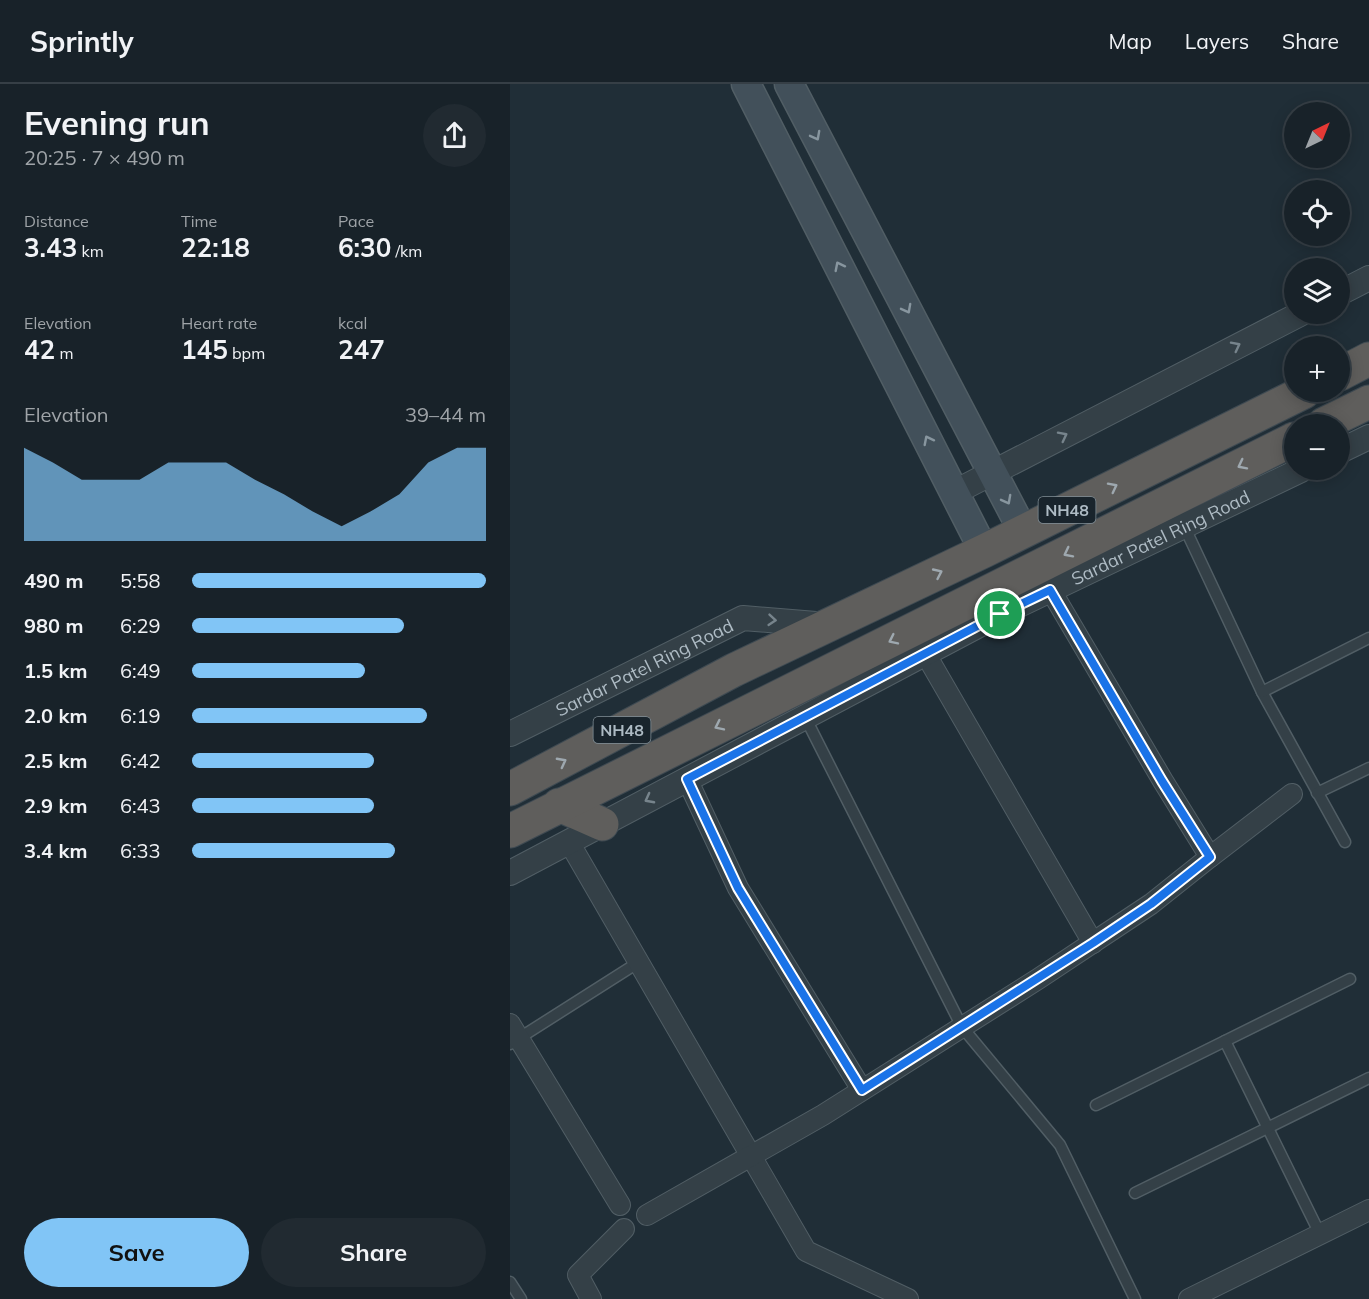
<!DOCTYPE html>
<html lang="en">
<head>
<meta charset="utf-8">
<style>
	:root { --surface:#182229; --page:#212a31; --text:#f1f3f6; --muted:#9fa4a8; --line:#363f46; --accent:#81c5f6 }
	body { margin:0; font-family:Mulish,sans-serif; background:var(--page); color:var(--text); height:100vh; display:flex; flex-direction:column; font-size:22px; white-space:nowrap }
	* { box-sizing:border-box; margin:0 }
	p { font-size:20px; color:var(--muted) }
	.icon { flex:none; width:33px; height:33px; fill:none; stroke:currentColor; stroke-width:2; stroke-linecap:round; stroke-linejoin:round }
	.map { position:relative; flex:1; overflow:hidden }
	.panel { display:flex; flex-direction:column; background:var(--surface); width:510px }
	.panel>* { flex:none }
	.needle { width:39px; rotate:43deg }
	.buttons { position:absolute; left:774px; top:18px; display:grid; gap:12px }
	.buttons a { display:grid; place-items:center; width:66px; height:66px; border-radius:50%; background:var(--surface); box-shadow:0 3px 15px #0003,0 0 0 2px var(--line); font-size:30px }
	.pin { position:absolute; display:grid; place-items:center; width:51px; height:51px; color:#fff; margin:-26px; border:3px solid #fff; border-radius:50%; box-shadow:0 2px 6px #0007 }
	.round { display:grid; place-items:center; flex:none; width:63px; height:63px; border-radius:32px; background:var(--page) }
	.summary { display:flex; align-items:center; justify-content:space-between; height:102px; padding:0 24px }
	h1 { font-size:33px; font-weight:700; line-height:45px }
	.metrics { display:grid; grid-template-columns:repeat(3,1fr); gap:9px; height:102px; padding:6px 24px }
	.metrics div { display:grid; align-content:center }
	.metrics b { font-size:26px; font-weight:700 }
	.metrics small { font-size:16px; font-weight:400 }
	.metrics p { font-size:16px }
	.chart { height:168px; padding:12px 24px }
	.chart p { display:flex; justify-content:space-between }
	.chart svg { width:100%; height:108px; margin-top:6px; fill:var(--accent); opacity:.7 }
	.cta { display:flex; gap:12px; margin-top:auto; padding:12px 24px }
	.cta a { flex:1; height:69px; border-radius:36px; background:var(--accent); color:#111; font-size:24px; font-weight:700; line-height:69px; text-align:center }
	.cta a+a { background:var(--page); color:var(--text) }
	ul { padding:0 24px; list-style:none; font-size:20px }
	li { display:grid; grid-template-columns:96px 72px 1fr; align-items:center; height:45px }
	li i { height:15px; border-radius:8px; background:var(--accent) }
	header { display:flex; align-items:center; gap:36px; box-sizing:border-box; height:84px; padding:0 30px; background:var(--surface); border-bottom:2px solid var(--line) }
	header strong { font-size:28px }
	nav { display:flex; gap:33px; margin-inline-start:auto; font-size:21px }
	main { display:flex; flex:1; min-height:0 }
	.map>svg:first-child { display:block }
	.lines { fill:none; stroke-linecap:round; stroke-linejoin:round }
	.service-casing { stroke:#515e65; stroke-width:13 }
	.minor-casing { stroke:#515e65; stroke-width:22 }
	.tertiary-casing { stroke:#515e65; stroke-width:26 }
	.secondary-casing { stroke:#515e65; stroke-width:31 }
	.trunk-casing { stroke:#3e4a52; stroke-width:35 }
	.service { stroke:#344047; stroke-width:10 }
	.minor { stroke:#344047; stroke-width:20 }
	.tertiary { stroke:#344047; stroke-width:24 }
	.secondary { stroke:#42505a; stroke-width:28 }
	.trunk { stroke:#5f5e5c; stroke-width:33 }
	.oneway { stroke:#88969f }
	.oneway2 { stroke:#77848c }
	.oneway3 { stroke:#9ea8af }
	.route-casing { stroke:#fff; stroke-width:12 }
	.route { stroke:#1a73e8; stroke-width:8 }
	.labels { text-anchor:middle; dominant-baseline:central; stroke-width:4.5; stroke-linejoin:round; paint-order:stroke }
	.shield { fill:#19242c; stroke:#818e96; stroke-width:1.5 }
	.shield-label { font-size:16px; font-weight:bold; fill:#aebbc4 }
	.street-label { font-size:18px; fill:#aebbc4; stroke:#19242c }
</style>
</head>
<body>
<header>
<strong>Sprintly</strong>
<nav><a>Map</a><a>Layers</a><a>Share</a></nav>
</header>
<main>
<section class="panel">
<div class="summary"><div><h1>Evening run</h1><p>20:25 · 7 × 490 m</p></div><a class="round"><svg class="icon" aria-label="share" viewBox="0 0 24 24"><path d="M12 15V3M7 8l5-5 5 5M5 13v7h14v-7"/></svg></a></div>
<div class="metrics">
<div><p>Distance</p><b>3.43<small> km</small></b></div>
<div><p>Time</p><b>22:18</b></div>
<div><p>Pace</p><b>6:30<small> /km</small></b></div>
</div>
<div class="metrics">
<div><p>Elevation</p><b>42<small> m</small></b></div>
<div><p>Heart rate</p><b>145<small> bpm</small></b></div>
<div><p>kcal</p><b>247</b></div>
</div>
<div class="chart"><p><span>Elevation</span>39–44 m</p>
<svg viewBox="0 0 160 44" preserveAspectRatio="none"><path d="M0 44V6L10 12L20 19L30 19L40 19L50 12L60 12L70 12L80 19L90 25L100 32L110 38L120 32L130 25L140 12L150 6L160 6V44z"/></svg>
</div>
<ul>
<li><b>490 m</b>5:58<i style="width:100%"></i></li>
<li><b>980 m</b>6:29<i style="width:72%"></i></li>
<li><b>1.5 km</b>6:49<i style="width:59%"></i></li>
<li><b>2.0 km</b>6:19<i style="width:80%"></i></li>
<li><b>2.5 km</b>6:42<i style="width:62%"></i></li>
<li><b>2.9 km</b>6:43<i style="width:62%"></i></li>
<li><b>3.4 km</b>6:33<i style="width:69%"></i></li>
</ul>
<div class="cta"><a>Save</a><a>Share</a></div>
</section>
<div class="map">
<svg width="859" height="1215" viewBox="0 0 859 1215">
	<rect width="100%" height="100%" fill="#202e37"/>
	<g class="lines">
		<!-- service casing -->
		<g class="service-casing">
			<g id="service">
				<path d="M674,442L752,608L835,758"/>
				<path d="M752,608L859,554"/>
				<path d="M295,633L452,943L550,1061L625,1215"/>
				<path d="M807,709L859,684"/>
				<path d="M715,957L840,895"/>
				<path d="M0,960L129,878"/>
				<path d="M586,1021L715,957L810,1150"/>
				<path d="M625,1109L859,994"/>
				<path d="M0,1198L11,1215"/>
			</g>
		</g>
		<!-- minor casing -->
		<g class="minor-casing">
			<g id="minor">
				<path d="M415,569L583,859"/>
				<path d="M177,695L228,804L352,1006"/>
				<path d="M59,758L296,1167L398,1215"/>
				<path d="M700,773L782,710"/>
				<path d="M0,940L110,1121"/>
				<path d="M137,1131L313,1031L528,895L641,820L700,773L653,697L540,505"/>
				<path d="M81,1215L68,1191L114,1145"/>
				<path d="M679,1215L859,1126"/>
			</g>
		</g>
		<!-- tertiary casing -->
		<g class="tertiary-casing">
			<g id="tertiary">
				<path d="M830,209L859,194"/>
				<path d="M830,367L859,353"/>
				<path d="M445,408L790,230"/>
				<path id="s1" d="M0,650L233,534L318,541"/>
				<path id="s2" d="M0,789L490,530L791,386"/>
			</g>
		</g>
		<!-- secondary casing -->
		<g class="secondary-casing">
			<g id="secondary">
				<path d="M236,0L474,467"/>
				<path d="M279,0L513,447"/>
			</g>
		</g>
		<!-- trunk casing -->
		<g class="trunk-casing">
			<g id="trunk">
				<path d="M830,290L859,275"/>
				<path d="M814,340L859,318"/>
				<path d="M0,705L224,586L474,467L794,308"/>
				<path d="M49,721L92,740"/>
				<path d="M0,747L784,355"/>
			</g>
		</g>
		<!-- service -->
		<use href="#service" class="service"/>
		<!-- minor -->
		<use href="#minor" class="minor"/>
		<!-- tertiary -->
		<use href="#tertiary" class="tertiary"/>
		<!-- secondary -->
		<use href="#secondary" class="secondary"/>
		<!-- trunk -->
		<use href="#trunk" class="trunk"/>
	</g>
	<!-- one-way arrows -->
	<defs><path id="oneway-chevron" d="M-2-3.5L2.5 0L-2 3.5" fill="none" stroke-width="1.6" stroke-linecap="round" stroke-linejoin="round" transform="scale(1.5)"/></defs>
	<g class="oneway">
		<use href="#oneway-chevron" transform="translate(306 52) rotate(62)"/>
		<use href="#oneway-chevron" transform="translate(329 182) rotate(-117)"/>
		<use href="#oneway-chevron" transform="translate(397 225) rotate(62)"/>
		<use href="#oneway-chevron" transform="translate(418 356) rotate(-117)"/>
		<use href="#oneway-chevron" transform="translate(497 416) rotate(62)"/>
	</g>
	<g class="oneway2">
		<use href="#oneway-chevron" transform="translate(726 262) rotate(-27)"/>
		<use href="#oneway-chevron" transform="translate(553 352) rotate(-27)"/>
		<use href="#oneway-chevron" transform="translate(262 536) rotate(5)"/>
		<use href="#oneway-chevron" transform="translate(139 715) rotate(152)"/>
	</g>
	<g class="oneway3">
		<use href="#oneway-chevron" transform="translate(732 381) rotate(153)"/>
		<use href="#oneway-chevron" transform="translate(603 403) rotate(-27)"/>
		<use href="#oneway-chevron" transform="translate(558 469) rotate(153)"/>
		<use href="#oneway-chevron" transform="translate(428 489) rotate(-25)"/>
		<use href="#oneway-chevron" transform="translate(383 556) rotate(154)"/>
		<use href="#oneway-chevron" transform="translate(209 642) rotate(154)"/>
		<use href="#oneway-chevron" transform="translate(52 678) rotate(-28)"/>
	</g>
	<g class="lines">
		<!-- route casing -->
		<g class="route-casing">
			<path id="route" d="M540,506L652,697L700,773L641,820L583,859L352,1006L228,804L177,695L490,530Z"/>
		</g>
		<!-- route -->
		<use href="#route" class="route"/>
	</g>
	<g class="labels">
		<!-- shield labels -->
		<g class="shield">
			<rect x="528.5" y="413" width="57" height="26" rx="4.5"/>
			<rect x="83.5" y="633" width="57" height="26" rx="4.5"/>
		</g>
		<g class="shield-label">
			<text x="557" y="426">NH48</text>
			<text x="112" y="646">NH48</text>
		</g>
		<!-- street labels -->
		<g class="street-label">
			<text stroke="none"><textPath href="#s2" startOffset="732">Sardar Patel Ring Road</textPath></text>
			<text stroke="none"><textPath href="#s1" startOffset="150">Sardar Patel Ring Road</textPath></text>
		</g>
	</g>
</svg>
<div class="buttons">
<a><svg class="needle" viewBox="-14 -14 28 28"><path d="M0-13l5 13h-10z" fill="#e53935"/><path d="M0 13l5-13h-10z" fill="#9fa4a8"/></svg></a>
<a><svg class="icon" aria-label="locate" viewBox="0 0 24 24"><circle cx="12" cy="12" r="6"/><path d="M12 2v4M12 18v4M2 12h4M18 12h4"/></svg></a>
<a><svg class="icon" aria-label="layers" viewBox="0 0 24 24"><path d="M12 4l9 5-9 5-9-5zM3 14l9 5 9-5"/></svg></a>
<a>+</a>
<a>−</a>
</div>
<div class="pin" style="left:490px;top:530px;background:#1e9e55"><svg class="icon" aria-label="arrive" viewBox="0 0 24 24"><path d="M6 21V4h12l-3 4 3 4H6"/></svg></div>
</div>
</main>
</body>
</html>
